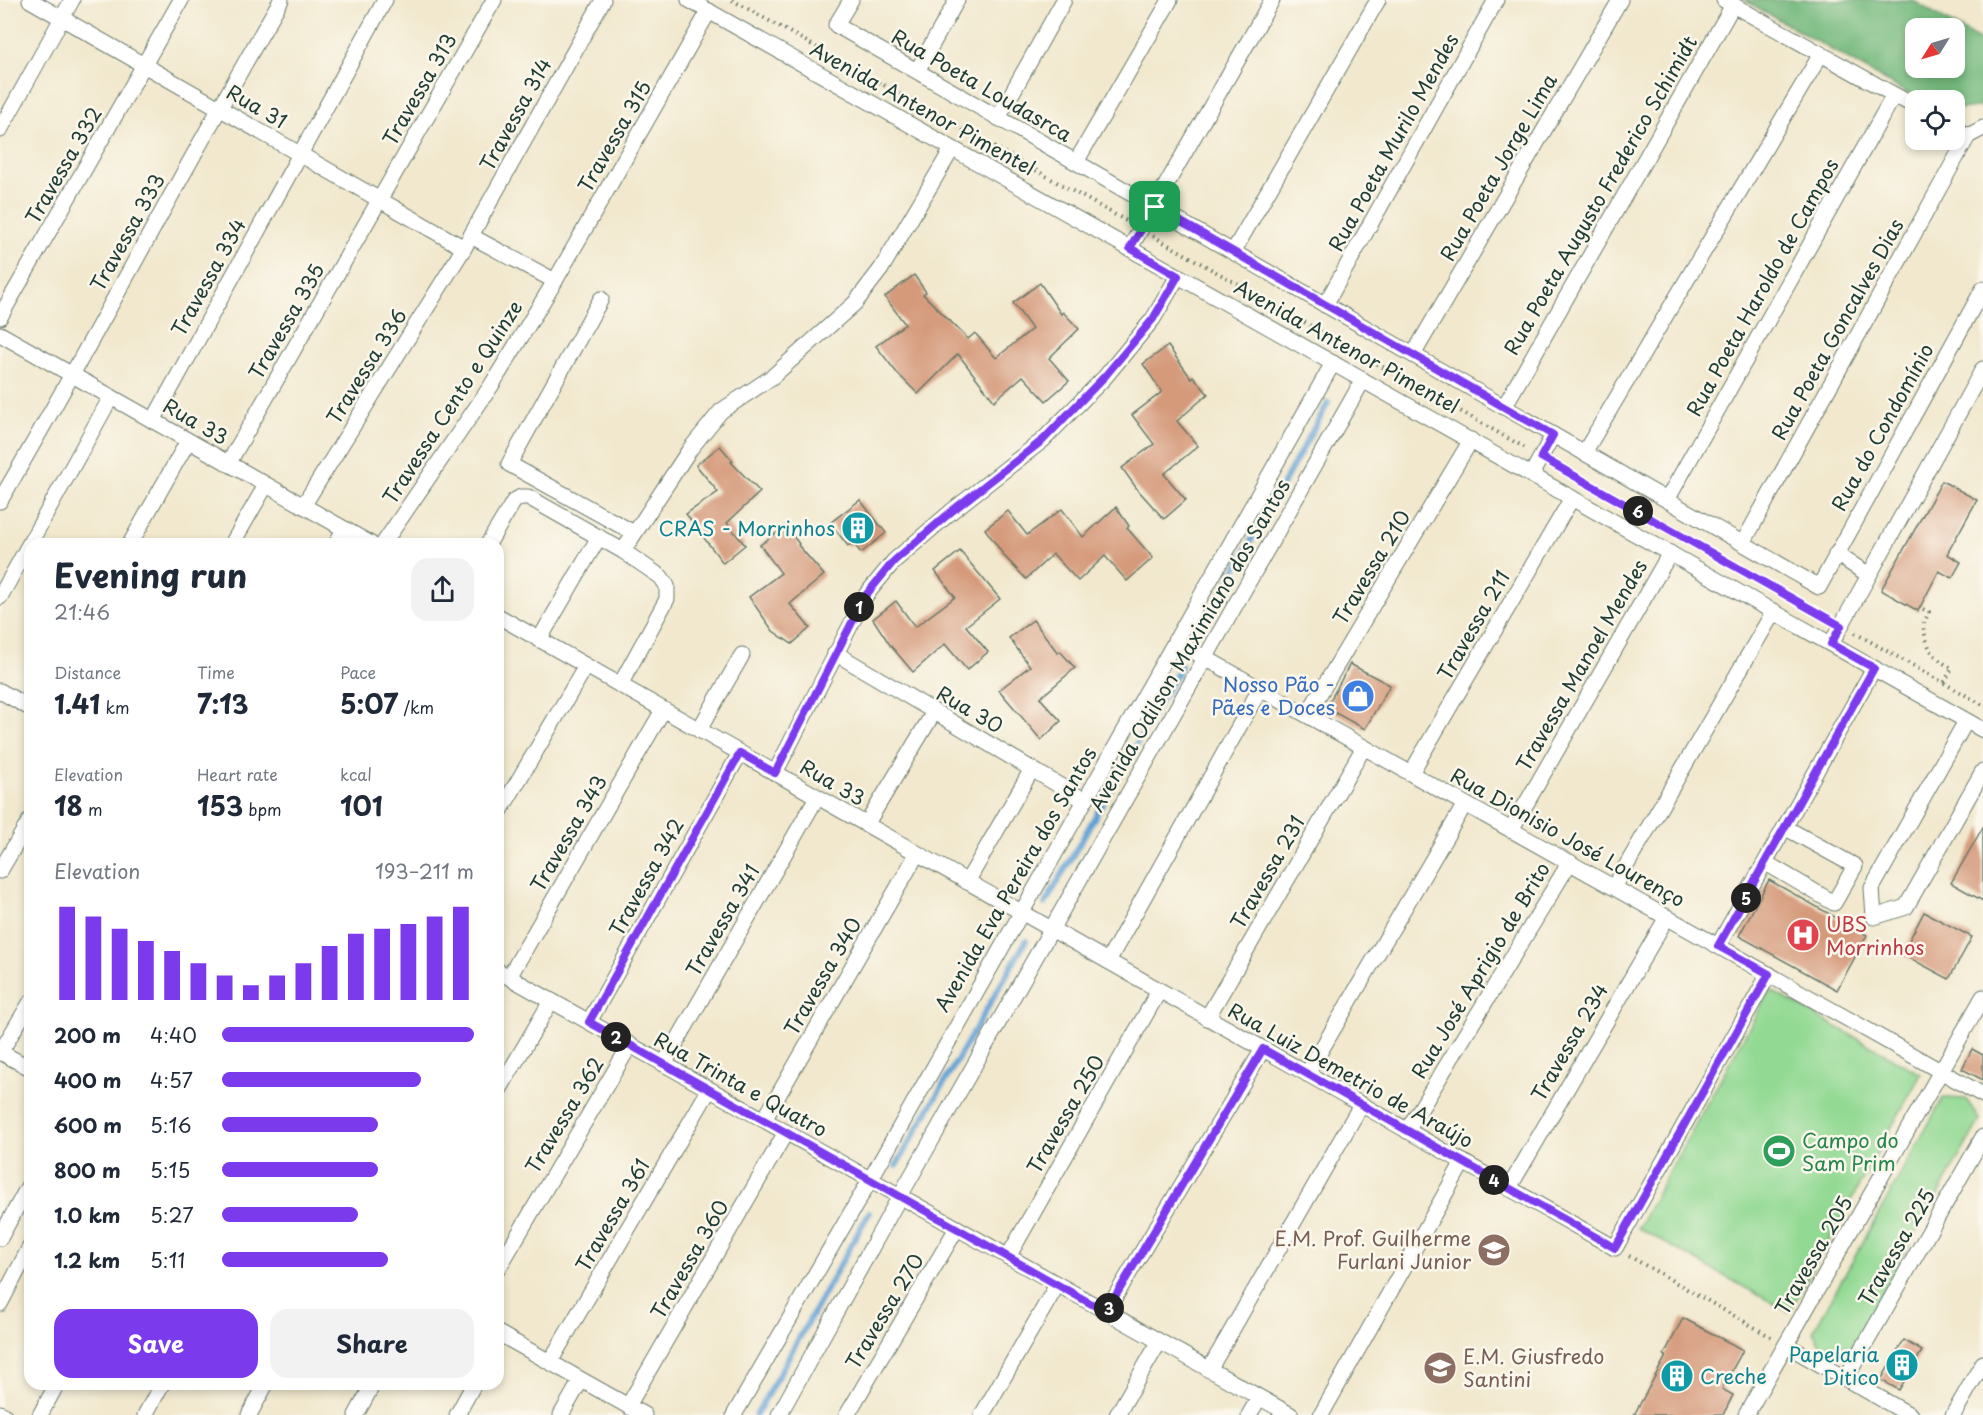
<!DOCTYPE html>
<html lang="en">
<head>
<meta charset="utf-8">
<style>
	:root { --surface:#fff; --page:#f2f2f3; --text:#1f2937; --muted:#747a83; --accent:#7c3aed }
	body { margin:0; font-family:"Playpen Sans",sans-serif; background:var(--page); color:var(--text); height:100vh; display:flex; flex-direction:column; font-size:22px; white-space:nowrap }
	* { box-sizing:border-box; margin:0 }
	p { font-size:20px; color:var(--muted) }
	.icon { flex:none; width:33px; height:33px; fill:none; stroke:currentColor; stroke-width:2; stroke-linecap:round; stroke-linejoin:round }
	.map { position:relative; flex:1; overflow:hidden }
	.details { position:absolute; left:24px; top:538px; width:480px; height:852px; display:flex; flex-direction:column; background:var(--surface); border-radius:18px; box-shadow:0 3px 9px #0003 }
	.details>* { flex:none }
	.needle { width:39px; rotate:233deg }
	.buttons { position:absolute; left:1905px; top:18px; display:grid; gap:12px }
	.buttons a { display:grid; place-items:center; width:60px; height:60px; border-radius:12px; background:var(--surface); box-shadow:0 3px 9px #0003; font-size:30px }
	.pin { position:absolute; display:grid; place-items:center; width:51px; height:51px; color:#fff; margin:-26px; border-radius:12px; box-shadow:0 3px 9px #0006 }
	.km { position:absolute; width:30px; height:30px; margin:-15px; border-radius:50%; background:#222; color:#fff; font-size:16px; line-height:30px; text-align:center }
	.round { display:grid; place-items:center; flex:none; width:63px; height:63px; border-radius:18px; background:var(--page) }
	.head { display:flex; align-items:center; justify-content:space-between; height:102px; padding:0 30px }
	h1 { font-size:33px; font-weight:700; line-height:45px }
	.metrics { display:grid; grid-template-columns:repeat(3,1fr); gap:9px; height:102px; padding:6px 30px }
	.metrics div { display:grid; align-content:center }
	.metrics b { font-size:26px; font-weight:700 }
	.metrics small { font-size:16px; font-weight:400 }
	.metrics p { font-size:16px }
	.chart { height:168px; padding:12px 30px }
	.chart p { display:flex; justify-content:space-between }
	.chart svg { width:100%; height:108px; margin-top:6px; stroke:var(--accent); stroke-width:6 }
	.action { display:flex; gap:12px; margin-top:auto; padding:12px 30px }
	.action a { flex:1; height:69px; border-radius:18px; background:var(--accent); color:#fff; font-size:24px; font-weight:700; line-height:69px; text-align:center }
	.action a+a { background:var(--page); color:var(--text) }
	ul { padding:0 30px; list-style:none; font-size:20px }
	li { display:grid; grid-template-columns:96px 72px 1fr; align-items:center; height:45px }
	li i { height:15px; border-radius:8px; background:var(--accent) }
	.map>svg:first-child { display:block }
	.green { fill:#92d993; stroke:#588b64; stroke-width:1.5 }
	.forest { fill:#75b97d; stroke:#4a7b58; stroke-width:1.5; fill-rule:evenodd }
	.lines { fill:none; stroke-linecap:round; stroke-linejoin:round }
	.stream { stroke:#61a1d4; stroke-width:6 }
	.building { fill:#d59a7a }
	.minor-casing { stroke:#68796a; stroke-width:17 }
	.path { stroke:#68796a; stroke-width:4; stroke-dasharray:1.5 4.5; stroke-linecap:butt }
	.minor { stroke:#fff; stroke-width:15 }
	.route-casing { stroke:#fff; stroke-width:12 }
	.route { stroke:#7c3aed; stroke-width:8 }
	.labels { text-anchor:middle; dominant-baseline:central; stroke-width:5; stroke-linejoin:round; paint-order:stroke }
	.street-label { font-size:20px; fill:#1f3d34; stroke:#fbf7ec }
	.culture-label { font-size:20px; fill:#0d838f; stroke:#fbf7ec; text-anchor:end }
	.shop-label { font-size:20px; fill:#366cbe; stroke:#fbf7ec; text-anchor:end }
	.health-label { font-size:20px; fill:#be3a42; stroke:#fbf7ec; text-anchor:start }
	.leisure-label { font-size:20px; fill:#27864d; stroke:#fbf7ec; text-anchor:start }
	.education-label { font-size:20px; fill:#785e54; stroke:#fbf7ec; text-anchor:end }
</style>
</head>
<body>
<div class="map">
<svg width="1983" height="1415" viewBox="0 0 1983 1415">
	<rect width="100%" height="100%" fill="#fbf7ec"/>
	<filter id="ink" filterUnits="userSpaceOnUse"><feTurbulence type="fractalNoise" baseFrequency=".0167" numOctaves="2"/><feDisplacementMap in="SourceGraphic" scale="12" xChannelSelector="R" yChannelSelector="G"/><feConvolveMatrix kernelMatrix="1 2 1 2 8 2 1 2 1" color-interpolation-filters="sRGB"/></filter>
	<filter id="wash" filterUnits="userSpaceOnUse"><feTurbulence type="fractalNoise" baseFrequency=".008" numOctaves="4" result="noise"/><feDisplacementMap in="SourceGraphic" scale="24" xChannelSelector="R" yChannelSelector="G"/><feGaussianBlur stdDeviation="1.35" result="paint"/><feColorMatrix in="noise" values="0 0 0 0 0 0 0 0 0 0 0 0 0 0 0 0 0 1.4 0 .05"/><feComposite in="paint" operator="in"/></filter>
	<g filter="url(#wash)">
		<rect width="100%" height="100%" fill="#f1e8cd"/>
		<!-- green -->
		<g class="green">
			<path d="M1770,990L1921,1074L1789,1312L1638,1228Z"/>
			<path d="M1943,1098L1966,1099L1980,1120L1849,1352L1824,1351L1813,1332Z"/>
		</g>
		<!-- forest -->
		<path class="forest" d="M1744,0H1912L1981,41L1983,60V106L1955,110L1954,100H1919ZM1916,28H1954V68H1916Z"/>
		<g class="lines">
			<!-- stream -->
			<g class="stream">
				<path d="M1204,625L1328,403"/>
				<path d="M1045,904L1181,666"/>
				<path d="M896,1166L1026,941"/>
				<path d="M756,1415L869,1213"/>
			</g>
		</g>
		<g id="blocks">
			<!-- building -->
			<g class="building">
				<path d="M914,275L926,292L923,294L968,339L975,333L996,358L1032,329L1013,303L1040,283L1061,314L1063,312L1079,329L1049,358L1069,381L1046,401L1023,376L994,401L958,354L918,394L897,373L876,346L905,324L885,297Z"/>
				<path d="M1168,346L1191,378L1193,376L1208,394L1177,421L1198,446L1164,474L1186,500L1164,519L1137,489L1122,468L1154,444L1132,415L1162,392L1143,364Z"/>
				<path d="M720,446L733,461L731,462L760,492L727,523L745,545L723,563L686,514L718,492L696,465Z"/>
				<path d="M1942,481L1977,500L1947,554L1961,562L1952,578L1939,571L1918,611L1881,590Z"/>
				<path d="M860,500L886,533L861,553L853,543L848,546L830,523Z"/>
				<path d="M1116,507L1129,526L1127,528L1153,558L1127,581L1105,556L1078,581L1053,554L1026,579L1005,557L985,529L1008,511L1027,535L1062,509L1083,537Z"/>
				<path d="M786,526L799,544L798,545L824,575L790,604L810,628L792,644L773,631L749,597L781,573L760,545Z"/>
				<path d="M960,551L1000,599L966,626L988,652L967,670L945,644L913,672L890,645L873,619L896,601L915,627L955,597L935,571Z"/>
				<path d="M1033,620L1058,653L1060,651L1075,668L1040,698L1061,721L1041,740L999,690L1030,666L1009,638Z"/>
				<path d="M1350,664L1390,685L1365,729L1326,708Z"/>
				<path d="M1983,827V901L1951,883Z"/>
				<path d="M1769,880L1867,935L1837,990L1739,936Z"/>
				<path d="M1924,912L1972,937L1949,979L1902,954Z"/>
				<path d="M1972,1049L1983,1055V1080L1962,1069Z"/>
				<path d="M1683,1318L1743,1350L1722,1389L1733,1395L1723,1415H1634L1666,1356L1664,1355Z"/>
				<path d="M1904,1340L1922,1351L1899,1390L1881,1380Z"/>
			</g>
		</g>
	</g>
	<g filter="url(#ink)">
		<use href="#blocks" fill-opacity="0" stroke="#68796a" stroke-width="1.5"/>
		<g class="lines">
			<!-- minor casing -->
			<g class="minor-casing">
				<g id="minor">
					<path d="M30,0L464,248"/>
					<path d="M689,0L1983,730"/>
					<path d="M851,0L836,25L1819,587L1983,289"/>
					<path d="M1724,0L1916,107"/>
					<path d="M917,71L957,0"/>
					<path d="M998,118L1064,0"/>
					<path d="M1954,128L1968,136L1983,128"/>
					<path d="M0,130L72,0"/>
					<path d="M1076,162L1170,0"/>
					<path d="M471,236L555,281"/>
					<path d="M1130,248L1272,0"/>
					<path d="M1233,252L1378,0"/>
					<path d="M601,299L509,464L634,533"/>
					<path d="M1325,305L1496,0"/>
					<path d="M0,317L181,0"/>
					<path d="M0,334L371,544"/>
					<path d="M1413,355L1620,0"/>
					<path d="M1504,407L1733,5"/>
					<path d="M153,421L385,0"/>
					<path d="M1584,453L1821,54"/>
					<path d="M228,464L494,0"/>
					<path d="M1531,475L1553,435"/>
					<path d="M1667,500L1894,95"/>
					<path d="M0,501C97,335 185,166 281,0"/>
					<path d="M303,506L464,248L603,0"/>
					<path d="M1743,543L1968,136"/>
					<path d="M130,544L188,441"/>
					<path d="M232,544L266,485"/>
					<path d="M336,544L344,529"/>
					<path d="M383,544L491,386L555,281L709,11"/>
					<path d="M488,544L514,501L521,497H528L623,551L661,577L667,586V599L620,685"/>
					<path d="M623,551L690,449L721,411L772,377L855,303L881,269L952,149"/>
					<path d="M1836,554L1869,575"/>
					<path d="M0,597L111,397"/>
					<path d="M498,616L1615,1248L1769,974"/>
					<path d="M539,640L599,537"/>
					<path d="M1175,641L1983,1095"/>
					<path d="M1831,644L1983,369"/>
					<path d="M835,653L1084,800"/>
					<path d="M0,691L30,708"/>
					<path d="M1307,715L1471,440"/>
					<path d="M1966,721L1872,888L1874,917L1906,907L1983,771"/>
					<path d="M699,730L742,655"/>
					<path d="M775,773L866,595L894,561L952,511L1043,440L1105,377L1153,319L1178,276"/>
					<path d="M1411,773L1572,498"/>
					<path d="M498,815L586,666"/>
					<path d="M866,825L934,712"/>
					<path d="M1511,830L1670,553"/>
					<path d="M1766,863L1834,903L1855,866L1786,828"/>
					<path d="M0,871L30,820"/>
					<path d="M967,882L1032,769"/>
					<path d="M1614,887L1774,611"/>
					<path d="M1718,946L1874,668"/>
					<path d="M1108,961L1260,689"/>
					<path d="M498,971L1291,1415"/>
					<path d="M509,977L663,710"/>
					<path d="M1207,1018L1364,747"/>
					<path d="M589,1022L740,753"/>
					<path d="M0,1052L30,1068"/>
					<path d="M0,1053L30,1003"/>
					<path d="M664,1064L817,797"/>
					<path d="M1307,1074L1465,804"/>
					<path d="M498,1092L551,1001"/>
					<path d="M764,1120L917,854"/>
					<path d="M1407,1131L1570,862"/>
					<path d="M1509,1188L1667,917"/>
					<path d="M0,1238L30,1183"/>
					<path d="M1008,1257L1159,991"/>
					<path d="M498,1269L630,1045"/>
					<path d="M0,1304L30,1247"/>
					<path d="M1106,1312L1263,1049"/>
					<path d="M498,1333L644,1415"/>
					<path d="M1786,1345L1910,1415"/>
					<path d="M550,1362L709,1090"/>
					<path d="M1209,1370L1361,1105"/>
					<path d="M1846,1378L1983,1137"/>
					<path d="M628,1406L786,1132"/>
					<path d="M0,1413L4,1415"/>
					<path d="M40,1415L57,1384"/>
					<path d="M145,1415L162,1384"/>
					<path d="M249,1415L266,1384"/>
					<path d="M356,1415L373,1384"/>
					<path d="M457,1415L474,1384"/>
					<path d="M561,1415L581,1380"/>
					<path d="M734,1415L870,1180L1333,363"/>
					<path d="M779,1415L900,1196L1363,380"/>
					<path d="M847,1415L957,1228"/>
					<path d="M982,1415L1057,1285"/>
					<path d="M1117,1415L1159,1342"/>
					<path d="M1249,1415L1259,1398"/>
					<path d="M1321,1415L1463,1162"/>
					<path d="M1746,1415L1983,997"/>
					<path d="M1953,1415L1983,1363"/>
				</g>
			</g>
			<!-- path -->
			<g class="path">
				<path d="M732,0L1128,222"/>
				<path d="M1153,236L1527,449"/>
				<path d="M1555,464L1828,617"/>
				<path d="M1923,609L1929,612L1923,625C1927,647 1931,657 1952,668L1944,683"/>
				<path d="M1855,633L1983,705"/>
				<path d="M1629,1256L1773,1338"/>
			</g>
			<!-- minor -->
			<use href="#minor" class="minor"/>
		</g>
	</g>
	<g class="lines" filter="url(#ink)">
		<!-- route casing -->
		<g class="route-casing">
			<path id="route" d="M1155,207L1553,435L1541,457L1841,626L1831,644L1874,668L1718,946L1769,974L1615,1248L1263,1049L1106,1312L589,1022L740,753L775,773L866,595L894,561L952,511L1043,440L1105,376L1153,319L1178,276L1130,248Z"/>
		</g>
		<!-- route -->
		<use href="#route" class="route"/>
	</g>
	<!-- icons -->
	<defs>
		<g id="building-disc" transform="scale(1.725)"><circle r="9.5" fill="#0f9aa8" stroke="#fbf7ec"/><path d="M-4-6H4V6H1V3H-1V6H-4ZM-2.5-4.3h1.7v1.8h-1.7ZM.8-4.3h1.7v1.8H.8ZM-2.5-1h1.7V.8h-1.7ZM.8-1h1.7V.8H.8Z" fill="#fff"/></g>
		<g id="shop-disc" transform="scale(1.725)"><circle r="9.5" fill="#3f7fe0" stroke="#fbf7ec"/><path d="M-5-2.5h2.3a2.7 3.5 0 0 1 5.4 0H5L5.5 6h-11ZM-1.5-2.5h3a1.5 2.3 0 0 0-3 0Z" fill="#fff"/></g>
		<g id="hospital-disc" transform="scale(1.725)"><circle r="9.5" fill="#e0444e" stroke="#fbf7ec"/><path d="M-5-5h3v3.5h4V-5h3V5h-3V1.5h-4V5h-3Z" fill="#fff"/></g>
		<g id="stadium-disc" transform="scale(1.725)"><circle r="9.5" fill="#2e9e5b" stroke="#fbf7ec"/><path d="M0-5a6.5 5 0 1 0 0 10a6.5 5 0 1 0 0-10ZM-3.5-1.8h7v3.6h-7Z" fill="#fff"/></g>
		<g id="school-disc" transform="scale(1.725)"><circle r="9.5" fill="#8d6e63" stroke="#fbf7ec"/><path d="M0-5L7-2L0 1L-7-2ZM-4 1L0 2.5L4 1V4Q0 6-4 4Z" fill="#fff"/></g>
	</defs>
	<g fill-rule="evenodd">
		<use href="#building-disc" x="858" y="528"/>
		<use href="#shop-disc" x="1358" y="696"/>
		<use href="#hospital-disc" x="1803" y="935"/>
		<use href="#stadium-disc" x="1779" y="1151"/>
		<use href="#school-disc" x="1494" y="1250"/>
		<use href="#building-disc" x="1902" y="1365"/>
		<use href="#school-disc" x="1440" y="1368"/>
		<use href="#building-disc" x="1677" y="1376"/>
	</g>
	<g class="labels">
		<!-- street labels -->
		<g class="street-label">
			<text transform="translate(982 85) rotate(30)">Rua Poeta Loudasrca</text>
			<text transform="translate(419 89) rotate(-60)">Travessa 313</text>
			<text transform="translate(257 106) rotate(30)">Rua 31</text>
			<text transform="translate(923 108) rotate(29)">Avenida Antenor Pimentel</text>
			<text transform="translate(515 114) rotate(-61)">Travessa 314</text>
			<text transform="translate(614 136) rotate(-60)">Travessa 315</text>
			<text transform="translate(1393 142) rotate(-61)">Rua Poeta Murilo Mendes</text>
			<text transform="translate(63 165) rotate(-60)">Travessa 332</text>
			<text transform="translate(1498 167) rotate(-60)">Rua Poeta Jorge Lima</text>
			<text transform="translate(1600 195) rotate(-60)">Rua Poeta Augusto Frederico Schimidt</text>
			<text transform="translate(127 232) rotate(-61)">Travessa 333</text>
			<text transform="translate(208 277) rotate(-61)">Travessa 334</text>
			<text transform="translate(1762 287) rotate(-61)">Rua Poeta Haroldo de Campos</text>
			<text transform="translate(286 321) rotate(-60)">Travessa 335</text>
			<text transform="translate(1837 329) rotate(-61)">Rua Poeta Goncalves Dias</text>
			<text transform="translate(1347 346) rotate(29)">Avenida Antenor Pimentel</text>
			<text transform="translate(366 366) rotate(-58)">Travessa 336</text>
			<text transform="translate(452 402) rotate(-57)">Travessa Cento e Quinze</text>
			<text transform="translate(196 421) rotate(30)">Rua 33</text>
			<text transform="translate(1882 427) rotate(-61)">Rua do Condomínio</text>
			<text transform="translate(1371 567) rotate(-59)">Travessa 210</text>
			<text transform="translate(1473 625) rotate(-60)">Travessa 211</text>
			<text transform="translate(1189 645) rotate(-60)">Avenida Odilson Maximiano dos Santos</text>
			<text transform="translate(1581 665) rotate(-60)">Travessa Manoel Mendes</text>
			<text transform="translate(970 709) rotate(30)">Rua 30</text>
			<text transform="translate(833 782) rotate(30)">Rua 33</text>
			<text transform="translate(568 833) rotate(-60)">Travessa 343</text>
			<text transform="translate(1568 837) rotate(29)">Rua Dionisio José Lourenço</text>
			<text transform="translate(1267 872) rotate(-60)">Travessa 231</text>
			<text transform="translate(646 877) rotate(-61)">Travessa 342</text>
			<text transform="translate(1015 879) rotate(-60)">Avenida Eva Pereira dos Santos</text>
			<text transform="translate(722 920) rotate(-60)">Travessa 341</text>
			<text transform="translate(1480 970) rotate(-59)">Rua José Aprigio de Brito</text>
			<text transform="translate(822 976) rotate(-60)">Travessa 340</text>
			<text transform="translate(1569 1042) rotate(-60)">Travessa 234</text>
			<text transform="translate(1351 1075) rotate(29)">Rua Luiz Demetrio de Araújo</text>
			<text transform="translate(741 1084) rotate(29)">Rua Trinta e Quatro</text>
			<text transform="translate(1065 1114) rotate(-60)">Travessa 250</text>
			<text transform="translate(564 1115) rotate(-59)">Travessa 362</text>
			<text transform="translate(612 1215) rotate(-60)">Travessa 361</text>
			<text transform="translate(1896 1247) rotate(-60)">Travessa 225</text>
			<text transform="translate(1813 1255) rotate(-60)">Travessa 205</text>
			<text transform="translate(689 1259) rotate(-60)">Travessa 360</text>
			<text transform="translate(884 1311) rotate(-59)">Travessa 270</text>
		</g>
		<!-- culture labels -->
		<g class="culture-label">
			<text x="835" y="528">CRAS - Morrinhos</text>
			<text x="1879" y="1354">Papelaria<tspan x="1879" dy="23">Ditico</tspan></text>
			<text x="1700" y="1376" text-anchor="start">Creche</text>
		</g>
		<!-- shop labels -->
		<g class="shop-label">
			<text x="1335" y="684">Nosso Pão -<tspan x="1335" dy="23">Pães e Doces</tspan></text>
		</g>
		<!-- health labels -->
		<g class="health-label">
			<text x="1826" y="924">UBS<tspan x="1826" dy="23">Morrinhos</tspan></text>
		</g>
		<!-- leisure labels -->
		<g class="leisure-label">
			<text x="1802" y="1140">Campo do<tspan x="1802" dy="23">Sam Prim</tspan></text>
		</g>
		<!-- education labels -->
		<g class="education-label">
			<text x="1471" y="1238">E.M. Prof. Guilherme<tspan x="1471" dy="23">Furlani Junior</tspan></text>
			<text x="1463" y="1356" text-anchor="start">E.M. Giusfredo<tspan x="1463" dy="23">Santini</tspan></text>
		</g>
	</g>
</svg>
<div class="buttons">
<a><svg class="needle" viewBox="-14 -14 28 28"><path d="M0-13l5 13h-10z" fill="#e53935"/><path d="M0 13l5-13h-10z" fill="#747a83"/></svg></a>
<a><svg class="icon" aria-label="locate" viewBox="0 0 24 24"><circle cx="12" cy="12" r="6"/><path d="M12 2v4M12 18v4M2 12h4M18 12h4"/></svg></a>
</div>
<div class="pin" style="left:1155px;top:207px;background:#1e9e55"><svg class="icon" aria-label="arrive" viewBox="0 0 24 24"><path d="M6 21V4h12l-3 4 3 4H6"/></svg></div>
<b class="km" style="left:859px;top:607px">1</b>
<b class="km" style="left:616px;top:1037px">2</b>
<b class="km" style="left:1109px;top:1308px">3</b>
<b class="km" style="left:1494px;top:1180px">4</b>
<b class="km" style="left:1746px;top:898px">5</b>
<b class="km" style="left:1638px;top:511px">6</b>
<section class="details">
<div class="head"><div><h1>Evening run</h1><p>21:46</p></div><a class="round"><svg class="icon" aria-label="share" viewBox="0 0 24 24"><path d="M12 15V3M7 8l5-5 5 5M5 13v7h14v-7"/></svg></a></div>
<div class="metrics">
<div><p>Distance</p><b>1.41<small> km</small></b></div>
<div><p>Time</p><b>7:13</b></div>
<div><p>Pace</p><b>5:07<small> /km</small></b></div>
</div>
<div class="metrics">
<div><p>Elevation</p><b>18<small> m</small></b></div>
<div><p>Heart rate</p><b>153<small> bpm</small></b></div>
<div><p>kcal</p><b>101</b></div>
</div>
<div class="chart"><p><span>Elevation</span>193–211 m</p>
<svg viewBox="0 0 160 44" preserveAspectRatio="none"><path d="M5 44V6M15 44V10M25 44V15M35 44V20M45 44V24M55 44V29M65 44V34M75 44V38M85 44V34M95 44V29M105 44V22M115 44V17M125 44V15M135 44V13M145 44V10M155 44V6"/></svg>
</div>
<ul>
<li><b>200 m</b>4:40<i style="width:100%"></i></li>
<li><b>400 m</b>4:57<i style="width:79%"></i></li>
<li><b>600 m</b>5:16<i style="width:62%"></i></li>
<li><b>800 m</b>5:15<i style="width:62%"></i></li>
<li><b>1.0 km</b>5:27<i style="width:54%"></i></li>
<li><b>1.2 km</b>5:11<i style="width:66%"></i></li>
</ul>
<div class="action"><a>Save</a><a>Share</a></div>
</section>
</div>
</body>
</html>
